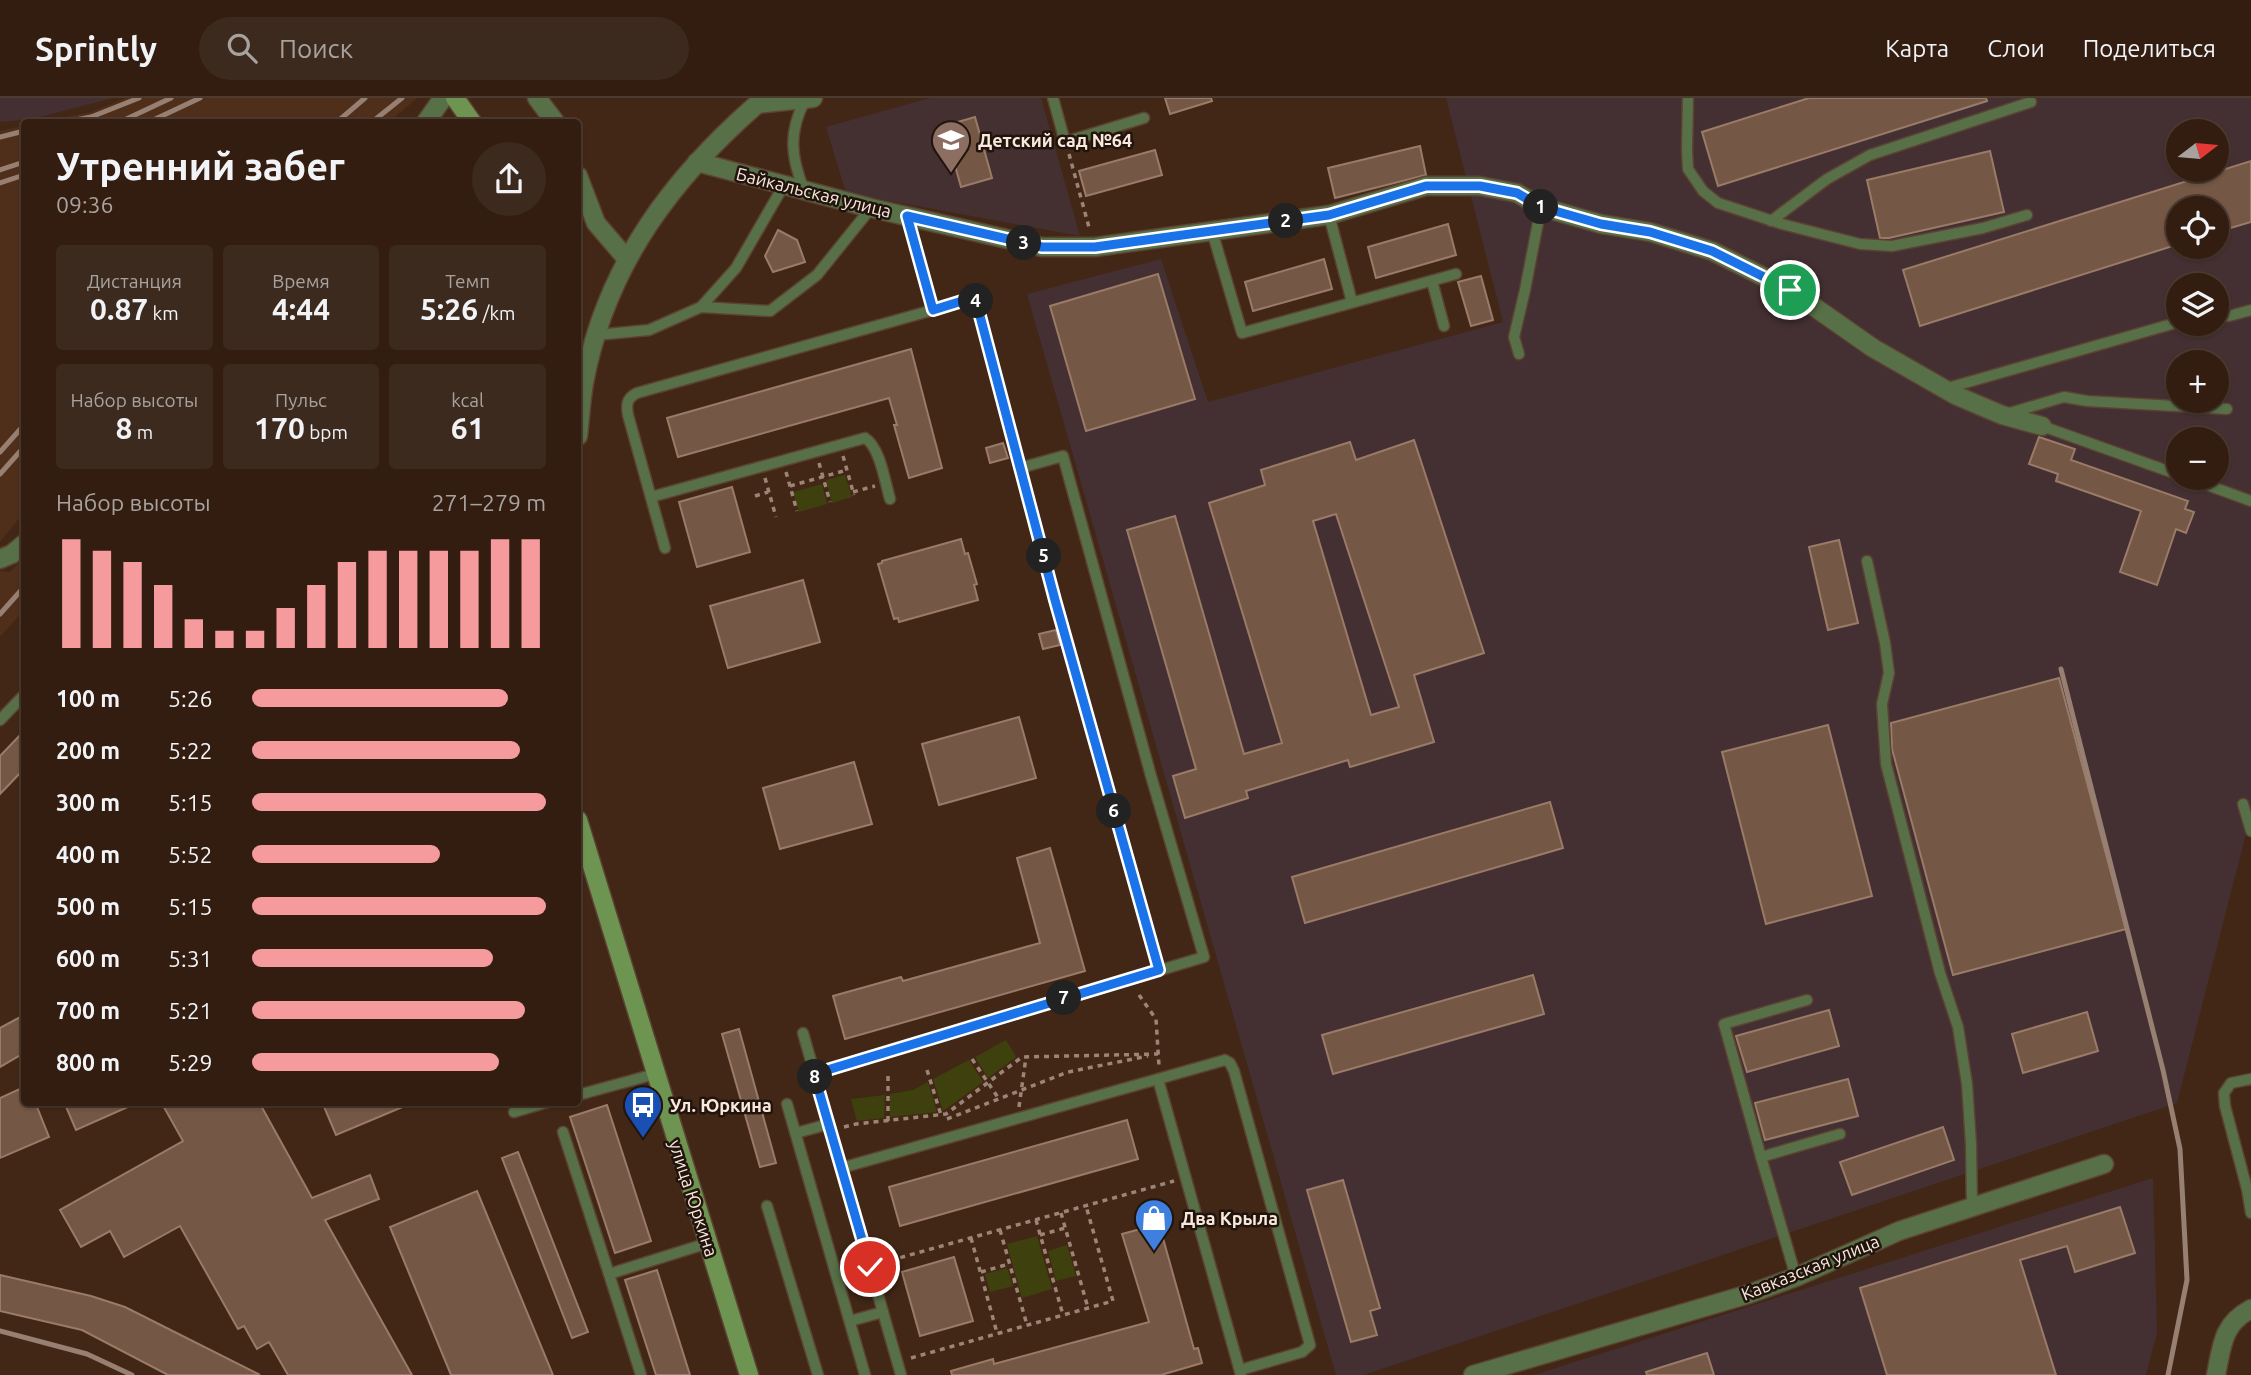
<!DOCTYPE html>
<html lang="ru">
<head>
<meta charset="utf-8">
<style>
	:root { --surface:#321d10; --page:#3d2a1e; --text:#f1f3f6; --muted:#a8a29f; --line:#4d3b30; --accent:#f59b9d }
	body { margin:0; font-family:Ubuntu,sans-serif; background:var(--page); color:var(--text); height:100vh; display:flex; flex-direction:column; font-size:26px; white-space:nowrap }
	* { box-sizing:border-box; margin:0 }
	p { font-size:23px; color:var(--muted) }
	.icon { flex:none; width:38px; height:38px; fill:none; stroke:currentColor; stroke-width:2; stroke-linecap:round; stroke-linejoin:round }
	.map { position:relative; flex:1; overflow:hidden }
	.side { position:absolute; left:21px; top:21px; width:560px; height:987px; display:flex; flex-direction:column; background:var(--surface); border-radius:7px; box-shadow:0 2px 5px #0004,0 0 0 2px var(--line) }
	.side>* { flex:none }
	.needle { width:46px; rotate:74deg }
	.controls { position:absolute; left:2166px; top:21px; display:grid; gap:14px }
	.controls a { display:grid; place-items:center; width:63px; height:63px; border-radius:50%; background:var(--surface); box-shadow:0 2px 5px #0004,0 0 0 2px var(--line); font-size:35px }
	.pin { position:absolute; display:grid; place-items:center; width:60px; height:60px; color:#fff; margin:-30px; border:4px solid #fff; border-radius:50%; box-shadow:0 2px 7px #0007 }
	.km { position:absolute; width:35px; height:35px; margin:-18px; border-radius:50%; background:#222; color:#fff; font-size:19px; line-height:35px; text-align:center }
	.round { display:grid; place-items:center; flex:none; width:74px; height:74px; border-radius:37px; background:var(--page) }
	.head { display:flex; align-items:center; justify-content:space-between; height:119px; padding:0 35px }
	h1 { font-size:38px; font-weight:700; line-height:52px }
	.figures { display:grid; grid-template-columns:repeat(3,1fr); gap:10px; height:119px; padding:7px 35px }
	.figures div { display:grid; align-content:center; border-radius:7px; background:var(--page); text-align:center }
	.figures b { font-size:30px; font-weight:700 }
	.figures small { font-size:19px; font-weight:400 }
	.figures p { font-size:19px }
	.chart { height:196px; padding:14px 35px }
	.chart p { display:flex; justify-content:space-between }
	.chart svg { width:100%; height:126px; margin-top:7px; stroke:var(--accent); stroke-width:6 }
	ul { padding:0 35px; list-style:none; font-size:23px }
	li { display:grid; grid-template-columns:112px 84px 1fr; align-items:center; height:52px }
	li i { height:18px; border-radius:9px; background:var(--accent) }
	header { display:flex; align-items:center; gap:42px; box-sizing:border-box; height:98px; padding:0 35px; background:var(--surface); border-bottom:2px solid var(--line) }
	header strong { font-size:33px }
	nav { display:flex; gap:38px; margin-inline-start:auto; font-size:24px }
	.search { width:490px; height:63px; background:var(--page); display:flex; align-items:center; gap:18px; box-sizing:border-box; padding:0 24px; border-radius:38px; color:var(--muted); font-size:26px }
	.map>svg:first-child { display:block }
	.built { fill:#502f1a }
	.industrial { fill:#443032; fill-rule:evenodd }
	.education { fill:#453031 }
	.green { fill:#3e410e }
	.building { fill:#745745; stroke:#9a7b68; stroke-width:2; fill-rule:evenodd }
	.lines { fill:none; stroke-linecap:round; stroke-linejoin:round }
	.service-casing { stroke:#5c4232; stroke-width:13 }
	.minor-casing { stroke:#5c4232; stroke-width:21 }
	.tertiary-casing { stroke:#5c4232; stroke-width:21 }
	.secondary-casing { stroke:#5c4232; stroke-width:21 }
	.path { stroke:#9c8577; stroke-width:3.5; stroke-dasharray:5 5; stroke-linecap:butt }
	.service { stroke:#587047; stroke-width:10 }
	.minor { stroke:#587047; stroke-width:18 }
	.tertiary { stroke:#587047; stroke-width:18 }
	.secondary { stroke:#6e9452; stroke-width:18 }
	.rail { stroke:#978072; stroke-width:5 }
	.route-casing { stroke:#fff; stroke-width:14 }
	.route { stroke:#1a73e8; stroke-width:9 }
	.labels { text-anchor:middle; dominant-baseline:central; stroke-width:5; stroke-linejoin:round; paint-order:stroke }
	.poi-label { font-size:18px; font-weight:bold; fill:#fae8dd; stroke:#20140c; text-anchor:start }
	.street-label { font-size:18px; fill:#fae8dd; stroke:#20140c }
</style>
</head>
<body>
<header>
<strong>Sprintly</strong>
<div class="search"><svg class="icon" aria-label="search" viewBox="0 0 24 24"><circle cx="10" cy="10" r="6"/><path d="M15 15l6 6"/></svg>Поиск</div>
<nav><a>Карта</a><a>Слои</a><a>Поделиться</a></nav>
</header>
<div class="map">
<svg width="2251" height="1277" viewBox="0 0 2251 1277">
	<rect width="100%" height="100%" fill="#422716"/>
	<!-- built -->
	<g class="built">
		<path d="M126,0H417L389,24H40L91,14Z"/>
		<path d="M24,28V414L0,444V33Z"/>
		<path d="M24,459V512L0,539V473L10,474Z"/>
	</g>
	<!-- industrial -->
	<g class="industrial">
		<path d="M0,0H113L32,21L0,24Z"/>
		<path d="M1446,0H2251V716L2177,1005L1364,1277H1336L1027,196L1161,161L1208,304L1503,224ZM2179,33H2217V72H2179ZM2179,110H2217V149H2179ZM2179,187H2217V226H2179ZM2179,264H2217V303H2179ZM2179,341H2217V380H2179Z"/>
		<path d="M2153,1080L2157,1235L2146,1277H1534Z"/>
	</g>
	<!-- education -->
	<path class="education" d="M930,0H1041L1080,138L846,95L826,29Z"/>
	<!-- green -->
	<g class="green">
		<path d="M845,377L852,399L832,405L826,382Z"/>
		<path d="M822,386L827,406L799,414L793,394Z"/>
		<path d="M1006,942L1016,959L988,980L975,959Z"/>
		<path d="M969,962L983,984L943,1013L933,981Z"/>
		<path d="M928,984L937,1014L890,1019V996L913,992Z"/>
		<path d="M885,997L884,1020L857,1023L851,1001Z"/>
		<path d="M1037,1138L1052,1191L1022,1200L1007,1146Z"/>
		<path d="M1067,1147L1076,1178L1056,1183L1048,1153Z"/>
		<path d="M1007,1170L1013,1188L990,1194L985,1176Z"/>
	</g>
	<!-- building -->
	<g class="building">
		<path d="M1165,0H1211L1212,3L1170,16Z"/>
		<path d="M1809,0H1986L1987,3L1718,88L1702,34Z"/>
		<path d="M975,19L992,80L961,89L944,28Z"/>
		<path d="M1420,48L1426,77L1335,100L1328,70Z"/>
		<path d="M1155,52L1162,77L1086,98L1079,73Z"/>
		<path d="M1990,53L2004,114L1889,140H1880L1867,82Z"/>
		<path d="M2251,63V124L2217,134V110H2179V146L1920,228L1903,172Z"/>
		<path d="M1448,126L1456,157L1376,180L1368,149Z"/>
		<path d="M778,132L797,142L805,164L773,174L765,158Z"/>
		<path d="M1324,161L1332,191L1253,213L1245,184Z"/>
		<path d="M1158,176L1195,301L1086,333L1050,208Z"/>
		<path d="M1481,178L1493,222L1471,228L1458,184Z"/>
		<path d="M911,251L942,370L909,380L894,327H897L889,300L678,359L667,320Z"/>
		<path d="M2039,339L2075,351L2071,362L2188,403L2185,411L2194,414L2186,435L2176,431L2157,487L2120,474L2141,413L2056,383L2058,376L2029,366Z"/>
		<path d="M1414,342L1484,555L1414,577L1434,644L1350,669L1348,662L1246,693L1248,700L1185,720L1173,678L1196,671L1127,432L1175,418L1244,656L1282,645L1209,405L1265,387L1261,372L1350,344L1356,362ZM1336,416L1399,609L1371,617L1313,423Z"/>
		<path d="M1003,345L1008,360L990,365L986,350Z"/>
		<path d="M732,389L750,454L697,469L679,404Z"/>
		<path d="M961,441L965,456L968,455L977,486L974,487L978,502L899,524L898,520L894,521L878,466L882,465V463Z"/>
		<path d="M1839,442L1858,525L1828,532L1809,449Z"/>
		<path d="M803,482L820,544L728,570L710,508Z"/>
		<path d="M1056,532L1060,547L1043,551L1039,536Z"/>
		<path d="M2059,580L2126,831L1953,877L1892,651L1891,625Z"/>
		<path d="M1019,619L1036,680L939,707L922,646Z"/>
		<path d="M1828,627L1872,798L1766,826L1722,654Z"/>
		<path d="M24,633V671L0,696V658Z"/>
		<path d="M854,664L872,726L780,751L763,690Z"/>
		<path d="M1550,704L1563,750L1305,825L1292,779Z"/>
		<path d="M1050,750L1085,873L845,941L833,898L901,879L903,883L1040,845L1017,760Z"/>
		<path d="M1533,877L1544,916L1333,976L1322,937Z"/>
		<path d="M1829,912L1839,948L1747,974L1736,938Z"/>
		<path d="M2087,914L2098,953L2023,975L2012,936Z"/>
		<path d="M24,917V955L0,969V930Z"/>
		<path d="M739,931L776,1065L760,1069L722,936Z"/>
		<path d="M1848,981L1858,1018L1765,1042L1755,1005Z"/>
		<path d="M24,989V1004H35L49,1039L0,1060V1000Z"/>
		<path d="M64,1004H139L76,1032Z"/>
		<path d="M161,1004H259L312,1100L370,1077L379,1101L325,1122L412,1277H288L269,1244L257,1251L244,1228L238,1231L180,1128L124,1159L110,1133L81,1149L60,1112L183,1043Z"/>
		<path d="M322,1004H412V1005L336,1037Z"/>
		<path d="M607,1007L651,1143L615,1155L570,1019Z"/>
		<path d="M1127,1022L1138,1061L900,1128L889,1089Z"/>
		<path d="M1943,1029L1954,1062L1852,1097L1840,1064Z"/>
		<path d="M518,1054L588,1234L572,1240L502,1060Z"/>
		<path d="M1343,1082L1380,1210L1370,1213L1377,1237L1351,1244L1307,1092Z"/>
		<path d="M477,1093L553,1277H451L390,1129Z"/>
		<path d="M2120,1109L2135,1155L2075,1174L2067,1148L2020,1162L2056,1277H1887L1860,1190Z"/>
		<path d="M1159,1126L1194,1251L1198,1250L1202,1265L1161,1277H952L951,1273L993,1261L994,1266L1149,1224L1122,1136Z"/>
		<path d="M954,1159L973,1223L920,1238L902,1174Z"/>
		<path d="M657,1172L690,1277H656L625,1182Z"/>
		<path d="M0,1177L91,1198L125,1209L260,1277H168L82,1232L0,1213Z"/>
		<path d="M1707,1255L1714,1277H1647L1646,1274Z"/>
	</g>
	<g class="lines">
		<!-- service casing -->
		<g class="service-casing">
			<g id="service">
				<path d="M1053,0L1065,44L1144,20"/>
				<path d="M1688,0L1687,52L1688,71L1703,93L1718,105L1782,126L1860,146L1892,148L1983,130L2027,117"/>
				<path d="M804,92C791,59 788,35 805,2"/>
				<path d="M1329,117L1352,204"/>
				<path d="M1771,123L1827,81L1870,57L2031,4"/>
				<path d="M1212,133L1242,235L1456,176"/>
				<path d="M1432,183L1444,228"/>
				<path d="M701,209L736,170L784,87"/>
				<path d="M933,212L975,199L1055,502L1159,872"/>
				<path d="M2217,218H2229L2251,212"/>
				<path d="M596,237L649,232L701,209L770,213L817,177L871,110"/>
				<path d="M1519,256L1514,239L1525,192L1541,109"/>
				<path d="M1944,291L2179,224"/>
				<path d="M2006,316L2064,299L2087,303L2227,311"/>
				<path d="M2042,328L2179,377"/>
				<path d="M2188,380L2251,403"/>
				<path d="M651,399L865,340C880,349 885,384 890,401"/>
				<path d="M665,450L628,317C626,306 627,300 637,295L933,212L907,118"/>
				<path d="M1867,463L1885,545L1889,575L1882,606L1886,666L1940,875L1958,929L1967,986L1971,1046L1972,1108"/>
				<path d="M0,622L24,597"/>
				<path d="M2243,706L2251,733"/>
				<path d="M803,935L901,1277"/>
				<path d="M815,976L1204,859L1151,678L1063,358L1020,370"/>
				<path d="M1158,981L1225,962L1230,965L1234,973L1310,1247L1302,1254L1240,1272"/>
				<path d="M2251,981L2231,985L2224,995L2225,1008L2247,1091L2251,1115"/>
				<path d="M578,997L655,976"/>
				<path d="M787,1006L865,1277"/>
				<path d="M514,1014L548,1004"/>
				<path d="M563,1034L609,1176"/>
				<path d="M796,1035L829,1026"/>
				<path d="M1761,1059L1724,926L1807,902"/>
				<path d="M841,1070L1158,981L1241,1277"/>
				<path d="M767,1108L818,1277"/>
				<path d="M1796,1179L1761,1059L1840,1036"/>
				<path d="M850,1223L883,1214"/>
				<path d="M641,1277L609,1176L708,1145"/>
			</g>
		</g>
		<!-- minor casing -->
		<g class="minor-casing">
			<g id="minor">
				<path d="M537,0L555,24"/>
				<path d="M757,6L813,0"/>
				<path d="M426,24L443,0"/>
				<path d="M697,64L871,110L1042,149H1095L1329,117L1426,88H1480L1517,95L1541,109L1601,126L1650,134L1712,153L1790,192L1873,250L1955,297L2002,317L2042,328"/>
				<path d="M578,78L596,125L626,160"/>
				<path d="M0,461L12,456L24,446"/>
				<path d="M1473,1277L1749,1196L1796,1179L1899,1133L2104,1066"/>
				<path d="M2216,1277C2222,1248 2222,1226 2251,1211"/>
			</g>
		</g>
		<!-- tertiary casing -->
		<g class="tertiary-casing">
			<path id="tertiary" d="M578,338C580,320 581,302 584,285C606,166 674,77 764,0"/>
		</g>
		<!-- secondary casing -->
		<g class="secondary-casing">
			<g id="secondary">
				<path d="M455,0L472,24"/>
				<path d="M578,722L749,1277"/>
			</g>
		</g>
		<!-- path -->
		<g class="path">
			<path d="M1069,56L1090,133"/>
			<path d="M843,358L854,397"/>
			<path d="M819,365L830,404"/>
			<path d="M786,374L797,413"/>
			<path d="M765,380L776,419"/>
			<path d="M790,388L847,372"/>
			<path d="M853,394L875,388"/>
			<path d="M755,398L768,394"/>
			<path d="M1139,897L1156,921L1159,968"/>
			<path d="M972,961L999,1001"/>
			<path d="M927,972L941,1017"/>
			<path d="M1019,1009L1026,959"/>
			<path d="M947,1021L1068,974L1148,958"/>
			<path d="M888,1023V978"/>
			<path d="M844,1029L856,1026L946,1016L1022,959L1158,956"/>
			<path d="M1061,1115L1088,1210"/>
			<path d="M1036,1122L1063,1217"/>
			<path d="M1000,1132L1027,1227"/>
			<path d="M1040,1137L1065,1130"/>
			<path d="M971,1140L997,1235"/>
			<path d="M881,1165L1174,1083"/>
			<path d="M981,1174L1009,1166"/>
			<path d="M911,1260L1113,1203L1086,1108"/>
		</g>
		<!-- service -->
		<use href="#service" class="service"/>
		<!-- minor -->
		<use href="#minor" class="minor"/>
		<!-- tertiary -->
		<use href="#tertiary" class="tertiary"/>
		<!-- secondary -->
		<use href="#secondary" class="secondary"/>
		<!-- rail -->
		<g class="rail">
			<path d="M65,24L91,19L139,0"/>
			<path d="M120,24L171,0"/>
			<path d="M149,24L200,0"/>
			<path d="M337,24L365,0"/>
			<path d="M372,24L402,0"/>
			<path d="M0,39L24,33"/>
			<path d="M0,72L24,64"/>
			<path d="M0,85L24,77"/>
			<path d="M0,354L24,327"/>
			<path d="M0,376L24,349"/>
			<path d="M0,516L24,489"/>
			<path d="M2061,571L2163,972L2180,1051L2187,1182L2168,1277"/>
			<path d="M0,1233L87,1256L132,1277"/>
		</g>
	</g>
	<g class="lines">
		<!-- route casing -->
		<g class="route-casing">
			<path id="route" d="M870,1169L814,976L1159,872L1055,502L975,199L933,212L907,118L1042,149H1095L1329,117L1426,88H1480L1517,95L1541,109L1601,126L1650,134L1712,153L1790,192"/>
		</g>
		<!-- route -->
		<use href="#route" class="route"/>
	</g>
	<!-- icons -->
	<defs>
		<g id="school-pin" transform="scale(2.0125)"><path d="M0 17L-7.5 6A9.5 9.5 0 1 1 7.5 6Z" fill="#8d6e63" stroke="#20140c"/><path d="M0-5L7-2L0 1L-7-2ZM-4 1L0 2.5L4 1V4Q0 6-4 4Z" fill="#fff"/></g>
		<g id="bus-pin" transform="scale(2.0125)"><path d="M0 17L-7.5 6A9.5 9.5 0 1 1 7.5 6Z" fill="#1a4fb4" stroke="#20140c"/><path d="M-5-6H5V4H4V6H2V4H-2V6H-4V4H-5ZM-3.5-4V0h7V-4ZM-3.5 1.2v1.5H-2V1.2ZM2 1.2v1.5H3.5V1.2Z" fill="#fff"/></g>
		<g id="shop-pin" transform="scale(2.0125)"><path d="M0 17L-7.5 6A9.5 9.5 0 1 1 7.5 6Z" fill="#3f7fe0" stroke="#20140c"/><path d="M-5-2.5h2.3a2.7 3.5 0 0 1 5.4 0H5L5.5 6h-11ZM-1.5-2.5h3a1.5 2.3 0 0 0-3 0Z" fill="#fff"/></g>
	</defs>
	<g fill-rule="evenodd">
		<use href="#school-pin" x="951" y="42"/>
		<use href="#bus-pin" x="643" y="1007"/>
		<use href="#shop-pin" x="1154" y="1120"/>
	</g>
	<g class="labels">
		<!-- poi labels -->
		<g class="poi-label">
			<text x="978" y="42">Детский сад №64</text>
			<text x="670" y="1007">Ул. Юркина</text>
			<text x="1181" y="1120">Два Крыла</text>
		</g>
		<!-- street labels -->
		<g class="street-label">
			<text transform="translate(814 94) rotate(14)">Байкальская улица</text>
			<text transform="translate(694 1100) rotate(72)">улица Юркина</text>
			<text transform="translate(1810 1169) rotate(-22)">Кавказская улица</text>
		</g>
	</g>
</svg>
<div class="controls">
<a><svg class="needle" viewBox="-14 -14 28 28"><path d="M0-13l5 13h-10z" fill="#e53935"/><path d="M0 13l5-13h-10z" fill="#a8a29f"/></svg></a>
<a><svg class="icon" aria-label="locate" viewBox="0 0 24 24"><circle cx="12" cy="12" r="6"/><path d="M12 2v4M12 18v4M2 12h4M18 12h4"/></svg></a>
<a><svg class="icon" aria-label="layers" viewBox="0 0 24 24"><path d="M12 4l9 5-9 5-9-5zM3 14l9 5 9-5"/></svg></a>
<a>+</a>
<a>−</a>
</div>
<div class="pin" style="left:1790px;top:192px;background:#1e9e55"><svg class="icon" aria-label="arrive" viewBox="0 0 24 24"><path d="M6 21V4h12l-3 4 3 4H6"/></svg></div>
<div class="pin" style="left:870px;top:1169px;background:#d93025"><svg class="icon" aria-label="check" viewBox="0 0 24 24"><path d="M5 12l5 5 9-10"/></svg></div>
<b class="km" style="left:1541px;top:109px">1</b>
<b class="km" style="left:1286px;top:123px">2</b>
<b class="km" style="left:1024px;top:145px">3</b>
<b class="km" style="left:976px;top:203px">4</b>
<b class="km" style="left:1044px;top:458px">5</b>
<b class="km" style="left:1114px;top:713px">6</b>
<b class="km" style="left:1064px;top:900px">7</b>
<b class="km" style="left:815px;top:979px">8</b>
<section class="side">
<div class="head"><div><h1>Утренний забег</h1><p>09:36</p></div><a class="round"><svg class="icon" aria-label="share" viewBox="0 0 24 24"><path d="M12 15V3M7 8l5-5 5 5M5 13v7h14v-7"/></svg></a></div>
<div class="figures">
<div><p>Дистанция</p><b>0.87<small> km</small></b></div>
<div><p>Время</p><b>4:44</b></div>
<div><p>Темп</p><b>5:26<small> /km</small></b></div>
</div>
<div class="figures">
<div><p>Набор высоты</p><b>8<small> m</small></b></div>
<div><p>Пульс</p><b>170<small> bpm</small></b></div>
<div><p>kcal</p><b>61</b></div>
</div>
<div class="chart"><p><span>Набор высоты</span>271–279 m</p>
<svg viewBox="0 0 160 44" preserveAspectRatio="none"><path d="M5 44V6M15 44V10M25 44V14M35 44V22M45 44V34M55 44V38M65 44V38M75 44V30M85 44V22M95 44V14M105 44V10M115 44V10M125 44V10M135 44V10M145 44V6M155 44V6"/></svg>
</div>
<ul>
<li><b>100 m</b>5:26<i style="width:87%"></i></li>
<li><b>200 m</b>5:22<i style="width:91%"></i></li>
<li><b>300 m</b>5:15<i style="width:100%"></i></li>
<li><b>400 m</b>5:52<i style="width:64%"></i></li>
<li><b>500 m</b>5:15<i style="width:100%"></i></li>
<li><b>600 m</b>5:31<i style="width:82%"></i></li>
<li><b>700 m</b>5:21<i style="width:93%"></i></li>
<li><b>800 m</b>5:29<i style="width:84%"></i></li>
</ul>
</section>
</div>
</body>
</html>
